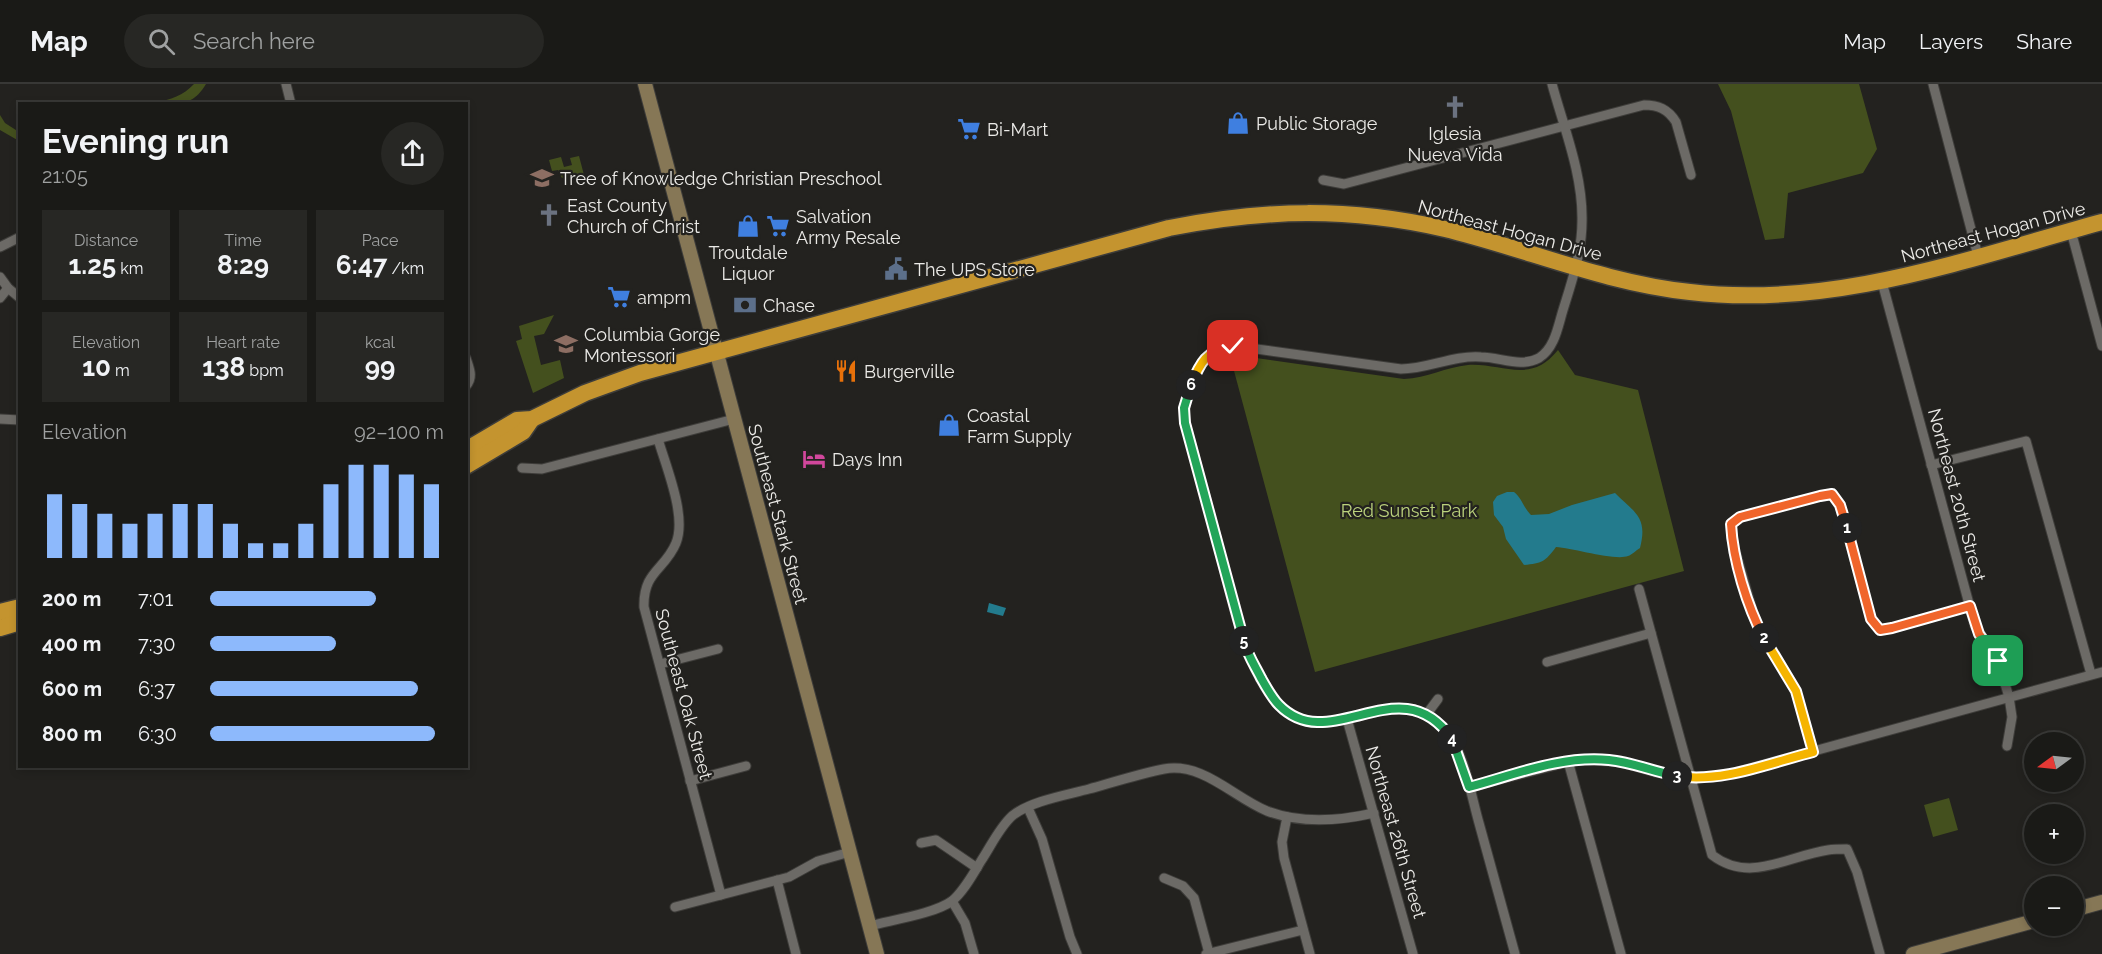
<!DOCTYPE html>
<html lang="en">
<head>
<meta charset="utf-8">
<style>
	:root { --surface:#1a1a17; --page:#272724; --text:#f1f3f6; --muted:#9fa1a1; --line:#383836; --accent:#8db9fc }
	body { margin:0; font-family:Raleway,sans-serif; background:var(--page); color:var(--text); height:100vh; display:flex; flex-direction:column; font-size:22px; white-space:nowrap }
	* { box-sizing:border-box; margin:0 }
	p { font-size:20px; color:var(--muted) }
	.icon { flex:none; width:33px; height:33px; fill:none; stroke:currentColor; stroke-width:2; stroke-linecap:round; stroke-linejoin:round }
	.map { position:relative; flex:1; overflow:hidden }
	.panel { position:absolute; left:18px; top:18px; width:450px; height:666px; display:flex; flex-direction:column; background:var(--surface); border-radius:0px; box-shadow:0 3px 9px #0003,0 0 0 2px var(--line) }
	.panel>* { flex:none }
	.needle { width:39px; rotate:255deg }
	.buttons { position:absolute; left:2024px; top:648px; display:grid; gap:12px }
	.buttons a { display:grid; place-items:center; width:60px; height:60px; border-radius:50%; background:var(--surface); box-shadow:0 3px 9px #0003,0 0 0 2px var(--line); font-size:30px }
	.pin { position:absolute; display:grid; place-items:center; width:51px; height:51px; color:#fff; margin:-26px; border-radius:12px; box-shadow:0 3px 9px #0006 }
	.km { position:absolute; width:30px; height:30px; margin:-15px; border-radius:50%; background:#222; color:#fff; font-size:16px; line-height:30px; text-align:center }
	.round { display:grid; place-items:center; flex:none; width:63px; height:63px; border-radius:32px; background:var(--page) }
	.summary { display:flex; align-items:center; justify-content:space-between; height:102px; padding:0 24px }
	h1 { font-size:33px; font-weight:700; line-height:45px }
	.metrics { display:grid; grid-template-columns:repeat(3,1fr); gap:9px; height:102px; padding:6px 24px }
	.metrics div { display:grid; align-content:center; border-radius:0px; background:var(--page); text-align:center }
	.metrics b { font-size:26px; font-weight:700 }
	.metrics small { font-size:16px; font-weight:400 }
	.metrics p { font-size:16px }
	.chart { height:168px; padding:12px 24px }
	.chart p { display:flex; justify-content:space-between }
	.chart svg { width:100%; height:108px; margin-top:6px; stroke:var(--accent); stroke-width:6 }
	ul { padding:0 24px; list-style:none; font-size:20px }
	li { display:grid; grid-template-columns:96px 72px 1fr; align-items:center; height:45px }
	li i { height:15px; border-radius:8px; background:var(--accent) }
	header { display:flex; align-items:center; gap:36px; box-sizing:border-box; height:84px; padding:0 30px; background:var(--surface); border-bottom:2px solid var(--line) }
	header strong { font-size:28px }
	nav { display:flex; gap:33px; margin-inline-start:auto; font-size:21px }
	.search { width:420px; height:54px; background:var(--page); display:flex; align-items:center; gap:15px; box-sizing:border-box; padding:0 21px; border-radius:33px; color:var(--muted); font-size:22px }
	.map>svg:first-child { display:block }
	.green { fill:#44501e }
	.water { fill:#237b8d }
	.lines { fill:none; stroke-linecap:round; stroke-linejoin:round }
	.street-casing { stroke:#3e3d3a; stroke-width:11 }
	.secondary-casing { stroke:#3e3d3a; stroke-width:16 }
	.highway-casing { stroke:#3e3d3a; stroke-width:19 }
	.street { stroke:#6c6a66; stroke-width:9 }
	.secondary { stroke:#867756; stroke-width:14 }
	.highway { stroke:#c4942f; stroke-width:16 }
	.split-1-casing { stroke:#fff; stroke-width:12 }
	.split-2-casing { stroke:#fff; stroke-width:12 }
	.split-3-casing { stroke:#fff; stroke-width:12 }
	.split-4-casing { stroke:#fff; stroke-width:12 }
	.split-5-casing { stroke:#fff; stroke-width:12 }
	.split-6-casing { stroke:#fff; stroke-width:12 }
	.split-7-casing { stroke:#fff; stroke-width:12 }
	.split-1 { stroke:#f0652b; stroke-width:8 }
	.split-2 { stroke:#f0652b; stroke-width:8 }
	.split-3 { stroke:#f5b400; stroke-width:8 }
	.split-4 { stroke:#22a559; stroke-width:8 }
	.split-5 { stroke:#22a559; stroke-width:8 }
	.split-6 { stroke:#22a559; stroke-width:8 }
	.split-7 { stroke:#f5b400; stroke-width:8 }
	.labels { text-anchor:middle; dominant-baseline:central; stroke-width:4.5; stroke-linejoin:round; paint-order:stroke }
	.poi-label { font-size:18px; fill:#ebeae7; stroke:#23221f; text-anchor:start }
	.street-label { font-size:18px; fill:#ebeae7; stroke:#23221f }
	.park-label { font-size:18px; fill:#bcd37d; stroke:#23221f }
</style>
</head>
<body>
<header>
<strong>Map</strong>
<div class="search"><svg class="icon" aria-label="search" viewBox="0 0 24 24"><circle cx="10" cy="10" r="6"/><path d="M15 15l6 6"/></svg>Search here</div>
<nav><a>Map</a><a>Layers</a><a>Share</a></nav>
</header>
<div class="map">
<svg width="2102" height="870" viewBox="0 0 2102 870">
	<rect width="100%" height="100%" fill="#23221f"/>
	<!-- green -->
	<g class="green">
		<path d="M194,0H206C192,23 179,20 155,19C171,15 183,12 194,0Z"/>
		<path d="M1718,0H1859L1877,65L1863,89L1788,109L1784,154L1765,156L1731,27Z"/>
		<path d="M0,31L5,39L19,48V57L0,46Z"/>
		<path d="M579,72L584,91L577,92L576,90L562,94L558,86L552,87L549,76L561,73L564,83L572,81L570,74Z"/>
		<path d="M554,231L544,250L534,252L541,281L560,276L564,294L533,309L516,257L522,255L519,242Z"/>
		<path d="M1558,266L1575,291L1638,306L1684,487L1315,588L1230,272H1242L1404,295C1427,294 1446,283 1468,281C1503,279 1530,301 1558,266Z"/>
		<path d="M1949,714L1958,746L1933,753L1924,721Z"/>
	</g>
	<!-- water -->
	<g class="water">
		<path d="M1507,408H1514C1522,414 1523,423 1531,431L1549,430L1572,421L1615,409C1635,429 1648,433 1640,464C1636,466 1632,471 1628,472C1615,477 1573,464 1556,463C1545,478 1542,479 1524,481L1506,455L1503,443L1494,431L1493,418L1497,412Z"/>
		<path d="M989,519L1006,524L1003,532L987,528Z"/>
	</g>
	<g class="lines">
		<!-- street casing -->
		<g class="street-casing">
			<g id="street">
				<path d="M286,0L291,20"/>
				<path d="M1933,0L1978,172"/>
				<path d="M1323,96L1344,100L1644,21C1658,21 1668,25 1676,38L1691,91"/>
				<path d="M2071,147L2102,262"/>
				<path d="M0,163L20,153"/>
				<path d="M0,193L8,204L20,214"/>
				<path d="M1882,198L1975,542L1998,577L2009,613L2012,633L2007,662"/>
				<path d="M0,214L8,204"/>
				<path d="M466,274C469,284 474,293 466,302"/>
				<path d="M0,335L20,336"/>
				<path d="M658,355C666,383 687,432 676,459C665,486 643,487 644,523L721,811"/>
				<path d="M1931,381L2026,357L2091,590"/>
				<path d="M522,384L542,385L734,335"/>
				<path d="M1639,505L1712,771C1750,800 1787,772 1828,766C1834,765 1840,765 1847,765L1857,788L1880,870"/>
				<path d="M1547,578L1651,549"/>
				<path d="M660,580L718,565"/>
				<path d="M1426,631L1438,615"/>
				<path d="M1347,635L1413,870"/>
				<path d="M1813,668L1796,607L1755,536L1732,456L1731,440L1740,433L1820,412L1832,410L1840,421L1871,535L1880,546L1892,544L1970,522"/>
				<path d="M1568,677L1621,870"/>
				<path d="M690,697L746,682"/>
				<path d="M1469,703L1579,675L1621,678L1655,688L1691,694L1730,690L2102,588"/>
				<path d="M1028,724L1042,755L1070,853L1077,870"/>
				<path d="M1287,733L1282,758L1284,774L1310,870"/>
				<path d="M921,759L936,756L977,784"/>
				<path d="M1164,794L1183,802L1194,814L1209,869"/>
				<path d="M777,796L796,870"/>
				<path d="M952,817L965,839L974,870"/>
				<path d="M675,823L789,793L818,777L850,768"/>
				<path d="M869,842C891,836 934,830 952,817C964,807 973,790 981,777C991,762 999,744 1012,732C1030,717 1067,711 1089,705C1114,698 1139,690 1164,685C1203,678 1233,713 1267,727C1301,740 1339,737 1374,729"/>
				<path d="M1206,870L1303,846"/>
				<path d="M1515,870C1503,826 1491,782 1479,739C1471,711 1464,667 1445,646C1393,589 1331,671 1280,622C1247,590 1233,519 1222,476C1210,430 1198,385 1185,339C1183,326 1186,315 1191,302C1201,275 1209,261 1242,263L1401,285C1428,285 1453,271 1481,273C1500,273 1521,284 1539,274C1555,264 1558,242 1563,226C1572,197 1582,168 1582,137C1583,91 1564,44 1552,0"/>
			</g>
		</g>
		<!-- secondary casing -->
		<g class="secondary-casing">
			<g id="secondary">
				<path d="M645,0L877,870"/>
				<path d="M2073,826L2102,818"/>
				<path d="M1913,870L2034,837"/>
			</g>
		</g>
		<!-- highway casing -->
		<g class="highway-casing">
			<g id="highway">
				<path d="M466,366L517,336L532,335L585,309L640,289L1169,144C1265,125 1349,123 1445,145C1527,165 1605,199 1690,208C1832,225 1967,175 2102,138"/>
				<path d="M466,382L523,348L532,335"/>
				<path d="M0,528L20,523"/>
				<path d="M0,544L20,538"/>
			</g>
		</g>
		<!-- street -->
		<use href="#street" class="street"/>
		<!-- secondary -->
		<use href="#secondary" class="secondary"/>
		<!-- highway -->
		<use href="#highway" class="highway"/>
	</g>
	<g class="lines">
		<!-- split-1 casing -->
		<g class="split-1-casing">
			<path id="split-1" d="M1847,444L1871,535L1880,546L1892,544L1970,522L1979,550L1998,577"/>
		</g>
		<!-- split-2 casing -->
		<g class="split-2-casing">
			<path id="split-2" d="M1764,554C1747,522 1733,476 1731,440L1740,433L1820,412L1832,410L1840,421L1847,444"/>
		</g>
		<!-- split-3 casing -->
		<g class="split-3-casing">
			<path id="split-3" d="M1677,692C1722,699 1769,679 1813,668L1796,607L1764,554"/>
		</g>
		<!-- split-4 casing -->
		<g class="split-4-casing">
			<path id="split-4" d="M1452,655L1469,703C1514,691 1562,671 1609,676C1632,678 1654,688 1677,692"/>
		</g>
		<!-- split-5 casing -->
		<g class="split-5-casing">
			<path id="split-5" d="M1244,557C1247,570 1255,582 1261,594C1266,603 1272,614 1279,621C1331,674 1400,580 1452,655"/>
		</g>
		<!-- split-6 casing -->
		<g class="split-6-casing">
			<path id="split-6" d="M1191,301L1184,324L1185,339L1244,557"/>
		</g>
		<!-- split-7 casing -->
		<g class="split-7-casing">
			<path id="split-7" d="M1191,301C1200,279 1206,266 1233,262"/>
		</g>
		<!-- split-1 -->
		<use href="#split-1" class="split-1"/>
		<!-- split-2 -->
		<use href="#split-2" class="split-2"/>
		<!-- split-3 -->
		<use href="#split-3" class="split-3"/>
		<!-- split-4 -->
		<use href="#split-4" class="split-4"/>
		<!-- split-5 -->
		<use href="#split-5" class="split-5"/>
		<!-- split-6 -->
		<use href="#split-6" class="split-6"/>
		<!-- split-7 -->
		<use href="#split-7" class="split-7"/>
	</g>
	<!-- icons -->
	<defs>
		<g id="church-bare" transform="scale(1.8)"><path d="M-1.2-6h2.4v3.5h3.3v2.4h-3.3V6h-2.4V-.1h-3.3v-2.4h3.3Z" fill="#6b7280" stroke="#23221f" stroke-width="2.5" paint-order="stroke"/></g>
		<g id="shop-bare" transform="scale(1.8)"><path d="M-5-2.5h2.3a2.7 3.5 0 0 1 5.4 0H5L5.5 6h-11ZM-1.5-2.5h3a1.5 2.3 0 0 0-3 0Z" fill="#3f7fe0" stroke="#23221f" stroke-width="2.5" paint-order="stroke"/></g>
		<g id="supermarket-bare" transform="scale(1.8)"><path d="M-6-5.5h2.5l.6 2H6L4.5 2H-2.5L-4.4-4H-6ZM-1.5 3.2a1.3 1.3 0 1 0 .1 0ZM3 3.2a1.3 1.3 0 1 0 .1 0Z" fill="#3f7fe0" stroke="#23221f" stroke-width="2.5" paint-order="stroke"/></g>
		<g id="school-bare" transform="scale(1.8)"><path d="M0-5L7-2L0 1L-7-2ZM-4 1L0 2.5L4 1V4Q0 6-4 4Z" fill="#8d6e63" stroke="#23221f" stroke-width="2.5" paint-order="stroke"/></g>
		<g id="civic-bare" transform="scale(1.8)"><path d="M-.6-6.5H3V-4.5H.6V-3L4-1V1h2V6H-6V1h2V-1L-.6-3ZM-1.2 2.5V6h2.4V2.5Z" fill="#5c6f8a" stroke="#23221f" stroke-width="2.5" paint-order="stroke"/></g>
		<g id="bank-bare" transform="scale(1.8)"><path d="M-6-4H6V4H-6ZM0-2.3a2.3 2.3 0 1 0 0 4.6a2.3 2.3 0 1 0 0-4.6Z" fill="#5c6f8a" stroke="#23221f" stroke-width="2.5" paint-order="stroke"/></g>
		<g id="restaurant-bare" transform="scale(1.8)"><path d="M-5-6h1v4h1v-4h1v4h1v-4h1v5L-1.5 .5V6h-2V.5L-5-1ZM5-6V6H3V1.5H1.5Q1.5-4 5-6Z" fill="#e8710a" stroke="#23221f" stroke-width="2.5" paint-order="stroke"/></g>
		<g id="hotel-bare" transform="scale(1.8)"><path d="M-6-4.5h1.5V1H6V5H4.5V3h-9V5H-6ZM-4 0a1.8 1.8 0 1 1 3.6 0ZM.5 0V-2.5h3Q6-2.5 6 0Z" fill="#d1479c" stroke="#23221f" stroke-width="2.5" paint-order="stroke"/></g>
	</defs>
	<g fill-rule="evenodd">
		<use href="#church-bare" x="1455" y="23"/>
		<use href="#shop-bare" x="1238" y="39"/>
		<use href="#supermarket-bare" x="969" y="45"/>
		<use href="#school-bare" x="542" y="94"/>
		<use href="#church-bare" x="549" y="131"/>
		<use href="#shop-bare" x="748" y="142"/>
		<use href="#supermarket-bare" x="778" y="142"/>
		<use href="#civic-bare" x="896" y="185"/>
		<use href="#supermarket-bare" x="619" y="213"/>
		<use href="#bank-bare" x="745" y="221"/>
		<use href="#school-bare" x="566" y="260"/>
		<use href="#restaurant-bare" x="846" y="287"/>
		<use href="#shop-bare" x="949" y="341"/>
		<use href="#hotel-bare" x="814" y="375"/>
	</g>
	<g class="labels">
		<!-- poi labels -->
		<g class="poi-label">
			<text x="1256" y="39">Public Storage</text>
			<text x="987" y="45">Bi-Mart</text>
			<text x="1455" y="49" text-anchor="middle">Iglesia<tspan x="1455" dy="21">Nueva Vida</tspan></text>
			<text x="560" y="94">Tree of Knowledge Christian Preschool</text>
			<text x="567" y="121">East County<tspan x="567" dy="21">Church of Christ</tspan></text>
			<text x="796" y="132">Salvation<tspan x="796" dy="21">Army Resale</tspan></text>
			<text x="748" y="168" text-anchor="middle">Troutdale<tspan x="748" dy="21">Liquor</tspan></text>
			<text x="914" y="185">The UPS Store</text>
			<text x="637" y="213">ampm</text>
			<text x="763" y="221">Chase</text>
			<text x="584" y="250">Columbia Gorge<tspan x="584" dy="21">Montessori</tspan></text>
			<text x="864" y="287">Burgerville</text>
			<text x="967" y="331">Coastal<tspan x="967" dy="21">Farm Supply</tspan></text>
			<text x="832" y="375">Days Inn</text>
		</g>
		<!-- street labels -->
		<g class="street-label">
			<text transform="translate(1510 146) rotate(15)">Northeast Hogan Drive</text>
			<text transform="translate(1993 148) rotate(-15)">Northeast Hogan Drive</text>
			<text transform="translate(1957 411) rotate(75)">Northeast 20th Street</text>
			<text transform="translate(778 430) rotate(75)">Southeast Stark Street</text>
			<text transform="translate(684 610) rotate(75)">Southeast Oak Street</text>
			<text transform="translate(1396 748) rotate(74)">Northeast 26th Street</text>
		</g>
		<!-- park labels -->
		<g class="park-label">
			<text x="1409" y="426">Red Sunset Park</text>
		</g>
	</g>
</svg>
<div class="buttons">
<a><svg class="needle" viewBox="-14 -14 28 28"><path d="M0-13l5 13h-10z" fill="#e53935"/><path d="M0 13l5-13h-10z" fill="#9fa1a1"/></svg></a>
<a>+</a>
<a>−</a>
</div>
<div class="pin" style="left:1998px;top:577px;background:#1e9e55"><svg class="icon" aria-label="arrive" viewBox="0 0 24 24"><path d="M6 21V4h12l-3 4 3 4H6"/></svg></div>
<div class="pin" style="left:1233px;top:262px;background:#d93025"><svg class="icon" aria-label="check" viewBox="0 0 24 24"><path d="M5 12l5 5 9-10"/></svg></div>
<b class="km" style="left:1847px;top:444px">1</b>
<b class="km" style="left:1764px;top:554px">2</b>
<b class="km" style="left:1677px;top:692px">3</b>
<b class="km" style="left:1452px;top:655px">4</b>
<b class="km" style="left:1244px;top:557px">5</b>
<b class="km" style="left:1191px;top:301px">6</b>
<section class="panel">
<div class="summary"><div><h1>Evening run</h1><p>21:05</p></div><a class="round"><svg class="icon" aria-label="share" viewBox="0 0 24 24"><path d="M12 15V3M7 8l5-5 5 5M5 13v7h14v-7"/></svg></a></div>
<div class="metrics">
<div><p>Distance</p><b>1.25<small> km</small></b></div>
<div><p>Time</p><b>8:29</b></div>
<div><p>Pace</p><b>6:47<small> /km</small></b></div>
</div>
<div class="metrics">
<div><p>Elevation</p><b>10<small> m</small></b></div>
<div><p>Heart rate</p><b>138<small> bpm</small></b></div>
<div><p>kcal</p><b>99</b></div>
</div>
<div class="chart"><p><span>Elevation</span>92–100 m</p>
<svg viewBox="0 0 160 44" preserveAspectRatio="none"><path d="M5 44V18M15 44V22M25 44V26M35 44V30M45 44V26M55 44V22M65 44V22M75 44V30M85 44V38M95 44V38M105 44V30M115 44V14M125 44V6M135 44V6M145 44V10M155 44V14"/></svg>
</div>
<ul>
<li><b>200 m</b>7:01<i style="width:71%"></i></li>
<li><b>400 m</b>7:30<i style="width:54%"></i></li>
<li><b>600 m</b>6:37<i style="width:89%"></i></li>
<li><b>800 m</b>6:30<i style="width:96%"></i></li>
</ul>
</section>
</div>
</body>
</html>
